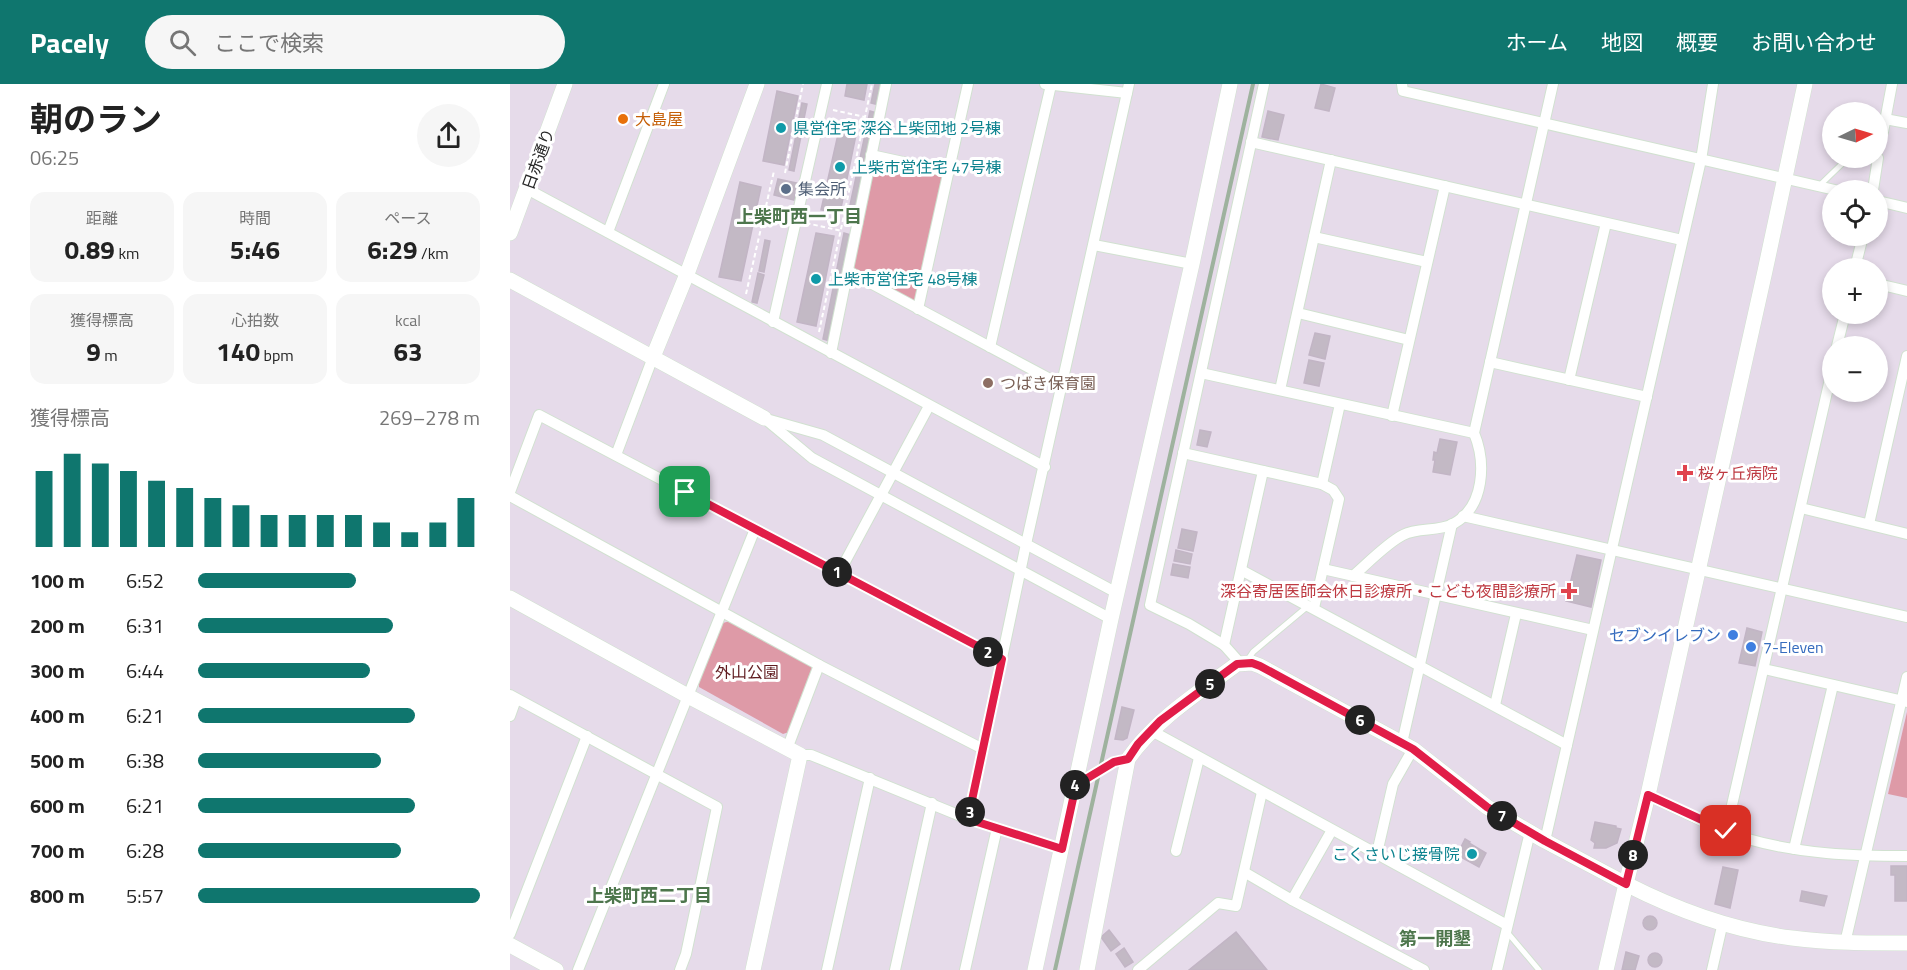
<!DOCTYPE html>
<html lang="ja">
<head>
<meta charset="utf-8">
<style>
	:root { --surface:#fff; --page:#f6f6f6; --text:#222; --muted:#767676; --accent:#0f766e }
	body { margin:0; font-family:"Titillium Web","Noto Sans JP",sans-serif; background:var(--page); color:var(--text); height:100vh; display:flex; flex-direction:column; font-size:22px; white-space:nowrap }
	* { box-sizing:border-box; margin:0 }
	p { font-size:20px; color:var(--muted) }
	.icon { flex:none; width:33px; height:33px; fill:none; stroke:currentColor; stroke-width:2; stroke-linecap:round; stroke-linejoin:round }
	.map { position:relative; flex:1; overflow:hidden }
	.sheet { display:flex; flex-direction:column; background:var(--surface); width:510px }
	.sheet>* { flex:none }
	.needle { width:39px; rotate:85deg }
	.tools { position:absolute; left:1312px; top:18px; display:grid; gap:12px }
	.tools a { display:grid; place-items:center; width:66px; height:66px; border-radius:50%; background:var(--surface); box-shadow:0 3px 9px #0003; font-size:30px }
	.pin { position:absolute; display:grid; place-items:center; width:51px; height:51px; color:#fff; margin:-26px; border-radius:12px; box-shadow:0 3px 9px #0006 }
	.km { position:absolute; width:30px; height:30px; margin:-15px; border-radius:50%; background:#222; color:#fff; font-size:16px; line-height:30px; text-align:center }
	.round { display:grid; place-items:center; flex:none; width:63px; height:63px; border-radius:32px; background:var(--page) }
	.overview { display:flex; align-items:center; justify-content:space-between; height:102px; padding:0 30px }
	h1 { font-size:33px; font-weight:700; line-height:45px }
	.stats { display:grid; grid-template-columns:repeat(3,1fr); gap:9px; height:102px; padding:6px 30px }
	.stats div { display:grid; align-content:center; border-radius:15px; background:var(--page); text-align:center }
	.stats b { font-size:26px; font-weight:700 }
	.stats small { font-size:16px; font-weight:400 }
	.stats p { font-size:16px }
	.chart { height:168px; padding:12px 30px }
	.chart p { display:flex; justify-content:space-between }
	.chart svg { width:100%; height:108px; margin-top:6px; stroke:var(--accent); stroke-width:6 }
	ul { padding:0 30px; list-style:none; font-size:20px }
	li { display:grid; grid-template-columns:96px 72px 1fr; align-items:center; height:45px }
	li i { height:15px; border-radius:8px; background:var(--accent) }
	header { display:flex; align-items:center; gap:36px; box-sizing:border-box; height:84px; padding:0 30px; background:var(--accent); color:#fff }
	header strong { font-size:28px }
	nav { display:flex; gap:33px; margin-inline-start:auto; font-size:21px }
	.search { width:420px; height:54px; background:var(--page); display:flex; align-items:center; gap:15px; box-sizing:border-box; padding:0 21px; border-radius:33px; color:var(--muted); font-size:22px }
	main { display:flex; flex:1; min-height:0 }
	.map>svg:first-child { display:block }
	.green { fill:#de9aa7 }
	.building { fill:#c3b9c5; stroke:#c2b5c5; stroke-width:1.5 }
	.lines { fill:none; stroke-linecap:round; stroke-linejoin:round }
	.lane-casing { stroke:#d1e1d0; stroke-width:7 }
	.street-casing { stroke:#d1e1d0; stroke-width:12 }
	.secondary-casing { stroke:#d1e1d0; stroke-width:16 }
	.path { stroke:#fff; stroke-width:2; stroke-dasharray:4.5 3; stroke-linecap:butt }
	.lane { stroke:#fff; stroke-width:5 }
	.street { stroke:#fff; stroke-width:10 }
	.secondary { stroke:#fff; stroke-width:15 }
	.rail { stroke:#9eb29e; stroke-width:4 }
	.route-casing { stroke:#fff; stroke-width:12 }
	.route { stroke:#e11d48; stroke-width:8 }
	.food-dot { fill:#e8710a; stroke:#fff; stroke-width:2 }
	.culture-dot { fill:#0f9aa8; stroke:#fff; stroke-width:2 }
	.service-dot { fill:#5c6f8a; stroke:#fff; stroke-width:2 }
	.education-dot { fill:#8d6e63; stroke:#fff; stroke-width:2 }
	.health-dot { fill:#e0444e; stroke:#fff; stroke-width:2 }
	.shop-dot { fill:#3f7fe0; stroke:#fff; stroke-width:2 }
	.labels { text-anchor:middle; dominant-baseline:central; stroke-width:6; stroke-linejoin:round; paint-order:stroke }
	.food-label { font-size:16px; fill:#c56008; stroke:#fff; text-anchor:start }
	.culture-label { font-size:16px; fill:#0d838f; stroke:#fff; text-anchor:start }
	.street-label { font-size:16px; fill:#282828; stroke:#fff }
	.service-label { font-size:16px; fill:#4e5e75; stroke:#fff; text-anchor:start }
	.education-label { font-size:16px; fill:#785e54; stroke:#fff; text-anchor:start }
	.health-label { font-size:16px; fill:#be3a42; stroke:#fff; text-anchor:start }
	.shop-label { font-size:16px; fill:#366cbe; stroke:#fff; text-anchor:end }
	.park-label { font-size:16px; fill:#611d21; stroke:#fff }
	.neighbourhood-label { font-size:18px; font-weight:bold; fill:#4d764c; stroke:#fff }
</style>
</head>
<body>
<header>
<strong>Pacely</strong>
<div class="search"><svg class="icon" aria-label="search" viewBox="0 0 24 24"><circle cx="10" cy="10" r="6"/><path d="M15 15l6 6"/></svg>ここで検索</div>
<nav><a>ホーム</a><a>地図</a><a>概要</a><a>お問い合わせ</a></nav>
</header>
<main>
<section class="sheet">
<div class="overview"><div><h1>朝のラン</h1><p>06:25</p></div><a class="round"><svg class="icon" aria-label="share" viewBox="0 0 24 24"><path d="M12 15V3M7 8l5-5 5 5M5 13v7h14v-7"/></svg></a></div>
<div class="stats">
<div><p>距離</p><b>0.89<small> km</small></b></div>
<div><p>時間</p><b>5:46</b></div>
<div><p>ペース</p><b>6:29<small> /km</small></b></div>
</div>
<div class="stats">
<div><p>獲得標高</p><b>9<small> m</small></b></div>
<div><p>心拍数</p><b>140<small> bpm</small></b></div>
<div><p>kcal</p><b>63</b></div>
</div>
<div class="chart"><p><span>獲得標高</span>269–278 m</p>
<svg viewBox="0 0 160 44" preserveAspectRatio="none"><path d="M5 44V13M15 44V6M25 44V10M35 44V13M45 44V17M55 44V20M65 44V24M75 44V27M85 44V31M95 44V31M105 44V31M115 44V31M125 44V34M135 44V38M145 44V34M155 44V24"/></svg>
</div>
<ul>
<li><b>100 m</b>6:52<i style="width:56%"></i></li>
<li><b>200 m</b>6:31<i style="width:69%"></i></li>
<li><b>300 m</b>6:44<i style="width:61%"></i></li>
<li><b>400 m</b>6:21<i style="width:77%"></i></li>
<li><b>500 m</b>6:38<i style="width:65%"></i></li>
<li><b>600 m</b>6:21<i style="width:77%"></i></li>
<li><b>700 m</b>6:28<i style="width:72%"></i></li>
<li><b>800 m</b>5:57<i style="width:100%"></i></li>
</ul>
</section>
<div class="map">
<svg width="1397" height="886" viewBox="0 0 1397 886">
	<rect width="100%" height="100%" fill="#e6dbea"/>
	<!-- green -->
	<g class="green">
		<path d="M361,71L439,88L408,225L338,187Z"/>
		<path d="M220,537L302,583L303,589L279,648L273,650L189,603V598L213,539Z"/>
		<path d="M1397,628V714L1378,710Z"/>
	</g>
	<!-- building -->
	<g class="building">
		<path d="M337,0H357L354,16L335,12Z"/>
		<path d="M365,0H373L369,21L361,19Z"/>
		<path d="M811,0L825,4L819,27L805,24Z"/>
		<path d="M267,7L288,12L274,81L253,77Z"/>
		<path d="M292,19L297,20L291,49L286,48Z"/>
		<path d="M360,27L367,29L344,142L336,140Z"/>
		<path d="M758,27L774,31L768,56L752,53Z"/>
		<path d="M331,37L348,41L330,129L311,126Z"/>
		<path d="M286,51L291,52L284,87L279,86Z"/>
		<path d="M268,95L287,99L284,116L264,111Z"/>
		<path d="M230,98L251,103L231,197L209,193Z"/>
		<path d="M306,149L324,152L306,242L287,238Z"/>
		<path d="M334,149L341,151L320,257L313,255Z"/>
		<path d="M255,156L260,157L254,188L249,187Z"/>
		<path d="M248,189L254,191L247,219L242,218Z"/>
		<path d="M805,249L820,252L815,275L799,271Z"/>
		<path d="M799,276L814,279L809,302L794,299Z"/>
		<path d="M690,346L701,348L697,363L687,361Z"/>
		<path d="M930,355L947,358L940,391L923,388L925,376H923L924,368L927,369Z"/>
		<path d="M672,445L687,448L683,467L668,464Z"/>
		<path d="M666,466L682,470L680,480L664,477Z"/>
		<path d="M1067,471L1091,476L1081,523L1056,517Z"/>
		<path d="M663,480L680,483L678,494L661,491Z"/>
		<path d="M1237,544L1252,548L1245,582L1229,579Z"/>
		<path d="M612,623L624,626L617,654L613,656L605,655Z"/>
		<path d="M1085,738L1106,742V744L1111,745L1107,759L1096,764H1084L1085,759L1081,756Z"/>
		<path d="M955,755L960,758L959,759L976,769L969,783L947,771Z"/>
		<path d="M1381,782H1397V817H1385V791H1381Z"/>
		<path d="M1213,783L1228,786L1220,824L1205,820Z"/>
		<path d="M1292,807L1317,812L1314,822L1290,817Z"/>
		<circle cx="1140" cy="839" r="7"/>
		<path d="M599,846L610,860L601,867L591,853Z"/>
		<path d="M726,848L757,886H679Z"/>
		<path d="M614,864L623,878L615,883L606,870Z"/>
		<path d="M1116,868L1129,872L1125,886H1112Z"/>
		<circle cx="1145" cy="876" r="7"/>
	</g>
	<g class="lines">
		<!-- lane casing -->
		<g class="lane-casing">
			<g id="lane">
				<path d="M1309,102L1338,74"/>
				<path d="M737,577L743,568L798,522"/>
				<path d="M997,848L1029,886"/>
			</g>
		</g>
		<!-- street casing -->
		<g class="street-casing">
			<g id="street">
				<path d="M535,0L617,9"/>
				<path d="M892,0L893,7L1325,106"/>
				<path d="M1375,35L1397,39"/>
				<path d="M1373,48L1382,0"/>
				<path d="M741,58L1172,156"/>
				<path d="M361,71L439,88"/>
				<path d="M17,105L535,383"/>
				<path d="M1363,106L1368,74"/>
				<path d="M1368,117L1397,124"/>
				<path d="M98,148L154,0"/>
				<path d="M804,153L917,178"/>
				<path d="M584,161L682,180"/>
				<path d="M1345,184L1353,152"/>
				<path d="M338,187L553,302"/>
				<path d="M1368,200L1397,207"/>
				<path d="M408,225L458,0"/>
				<path d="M788,229L899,256"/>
				<path d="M263,238L317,0"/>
				<path d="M1327,262L1335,230"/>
				<path d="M480,263L541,1"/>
				<path d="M321,269L376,0"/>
				<path d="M980,278L1137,313"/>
				<path d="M691,289L964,349"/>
				<path d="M1059,296L1096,139"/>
				<path d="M770,306L821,76"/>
				<path d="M882,332L935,102"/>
				<path d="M254,334L302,374L601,535"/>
				<path d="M260,336L313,351L607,509"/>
				<path d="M673,369L812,400L823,406L829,415L804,524"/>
				<path d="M106,371L143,273"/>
				<path d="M812,400L830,320"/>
				<path d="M0,408L29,331L492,575"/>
				<path d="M0,412L309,581L473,665"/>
				<path d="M1291,424L1397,450"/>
				<path d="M953,432L1397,533"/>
				<path d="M1359,440L1397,272"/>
				<path d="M813,485L1083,546"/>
				<path d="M731,486L1057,661"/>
				<path d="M329,489L419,322"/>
				<path d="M843,492C857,480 877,459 893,451C908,443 927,448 943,440C975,423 976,378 964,349L1043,0"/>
				<path d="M714,561L753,387"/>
				<path d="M730,579L714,561L679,540L640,521L754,0"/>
				<path d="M1254,585L1397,618"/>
				<path d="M0,611L207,723L176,870L170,886"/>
				<path d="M985,621L1006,530"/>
				<path d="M0,632L6,615"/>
				<path d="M640,646L997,841"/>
				<path d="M892,659L942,440"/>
				<path d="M277,665L309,581"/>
				<path d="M290,671H301L458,735L552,765"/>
				<path d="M565,701L604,678L618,675"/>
				<path d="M1138,711C1170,726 1203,744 1238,755C1290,770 1343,772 1397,772"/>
				<path d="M458,735L516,460L619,0"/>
				<path d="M1216,747L1323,282"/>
				<path d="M1035,757L1191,76L1203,0"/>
				<path d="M1284,765L1323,601"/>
				<path d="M666,767L689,674"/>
				<path d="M867,769L883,700L903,665"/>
				<path d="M734,788L782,816L914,886"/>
				<path d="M782,816L822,746"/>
				<path d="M0,850L77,652"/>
				<path d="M1335,859L1397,593"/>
				<path d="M68,886L245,445"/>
				<path d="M317,886L360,694"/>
				<path d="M385,886L422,719"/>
				<path d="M455,886L487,744"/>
				<path d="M628,886L708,819L726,822L752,708"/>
				<path d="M987,886L1020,748"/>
				<path d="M1202,886L1213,838"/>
			</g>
		</g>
		<!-- secondary casing -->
		<g class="secondary-casing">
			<g id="secondary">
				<path d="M1295,0L1255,187L1138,711L1116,800C1167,826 1225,847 1282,854C1320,859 1358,859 1397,859"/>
				<path d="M0,149L55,0"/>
				<path d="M0,196L254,334"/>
				<path d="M143,273L177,190L247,0"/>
				<path d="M0,514L176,611L290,671L243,886"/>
				<path d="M0,861L46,886"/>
				<path d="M525,886L601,535L682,180L720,0"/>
				<path d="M577,886L618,675C646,635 688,609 727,580L742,579L750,582L903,665L977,723L1035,757L1116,800L1096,886"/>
			</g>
		</g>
		<!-- path -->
		<g class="path">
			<path d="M323,26L355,33"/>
			<path d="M275,89L293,0"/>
			<path d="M296,139L332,147"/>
			<path d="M236,210L264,87"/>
			<path d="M309,248L362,0"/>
		</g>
		<!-- lane -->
		<use href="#lane" class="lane"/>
		<!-- street -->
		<use href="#street" class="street"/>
		<!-- secondary -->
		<use href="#secondary" class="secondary"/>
		<!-- rail -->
		<path class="rail" d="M545,886L743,0"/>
	</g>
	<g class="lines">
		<!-- route casing -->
		<g class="route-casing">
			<path id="route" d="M175,408L492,575L458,735L552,765L566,701L604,678L618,675L628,660L650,637L727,580L742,579L750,582L903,665L977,723L1035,757L1116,800L1138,711L1216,747"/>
		</g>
		<!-- route -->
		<use href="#route" class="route"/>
	</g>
	<!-- markers -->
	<circle class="food-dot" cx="113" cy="35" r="6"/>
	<g class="culture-dot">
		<circle cx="271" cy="44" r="6"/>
		<circle cx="330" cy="83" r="6"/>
		<circle cx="306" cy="195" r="6"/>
		<circle cx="962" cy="770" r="6"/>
	</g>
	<circle class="service-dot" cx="276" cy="105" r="6"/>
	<circle class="education-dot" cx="478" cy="299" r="6"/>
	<g class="health-dot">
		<path d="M1172 380h6v6h6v6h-6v6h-6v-6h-6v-6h6z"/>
		<path d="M1056 498h6v6h6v6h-6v6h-6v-6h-6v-6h6z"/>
	</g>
	<g class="shop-dot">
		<circle cx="1223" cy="551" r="6"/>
		<circle cx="1241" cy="563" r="6"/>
	</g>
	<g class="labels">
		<!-- food labels -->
		<g class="food-label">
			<text x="125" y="35">大島屋</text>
		</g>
		<!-- culture labels -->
		<g class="culture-label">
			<text x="283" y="44">県営住宅 深谷上柴団地 2号棟</text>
			<text x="342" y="83">上柴市営住宅 47号棟</text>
			<text x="318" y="195">上柴市営住宅 48号棟</text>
			<text x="950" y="770" text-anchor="end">こくさいじ接骨院</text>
		</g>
		<!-- street labels -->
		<g class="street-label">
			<text transform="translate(28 75) rotate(-70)">日赤通り</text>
		</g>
		<!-- service labels -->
		<g class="service-label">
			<text x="288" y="105">集会所</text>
		</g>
		<!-- education labels -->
		<g class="education-label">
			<text x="490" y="299">つばき保育園</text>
		</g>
		<!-- health labels -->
		<g class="health-label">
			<text x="1188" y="389">桜ヶ丘病院</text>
			<text x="1046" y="507" text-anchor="end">深谷寄居医師会休日診療所・こども夜間診療所</text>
		</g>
		<!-- shop labels -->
		<g class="shop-label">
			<text x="1211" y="551">セブンイレブン</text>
			<text x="1253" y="563" text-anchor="start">7-Eleven</text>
		</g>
		<!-- park labels -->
		<g class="park-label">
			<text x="237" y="588">外山公園</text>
		</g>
		<!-- neighbourhood labels -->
		<g class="neighbourhood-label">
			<text x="289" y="132">上柴町西一丁目</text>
			<text x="139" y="811">上柴町西二丁目</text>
			<text x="925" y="854">第一開墾</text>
		</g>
	</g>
</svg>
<div class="tools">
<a><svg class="needle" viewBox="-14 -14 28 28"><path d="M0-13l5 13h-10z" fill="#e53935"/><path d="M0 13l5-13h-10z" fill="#767676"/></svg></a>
<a><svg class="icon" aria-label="locate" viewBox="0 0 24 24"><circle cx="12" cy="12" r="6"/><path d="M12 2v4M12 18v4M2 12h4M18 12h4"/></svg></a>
<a>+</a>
<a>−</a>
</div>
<div class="pin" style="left:175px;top:408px;background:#1e9e55"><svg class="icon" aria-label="arrive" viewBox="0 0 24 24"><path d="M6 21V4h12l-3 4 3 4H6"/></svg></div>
<div class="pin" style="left:1216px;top:747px;background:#d93025"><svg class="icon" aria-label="check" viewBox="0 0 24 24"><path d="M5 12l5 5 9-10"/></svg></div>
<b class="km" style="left:327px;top:488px">1</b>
<b class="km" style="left:478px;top:568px">2</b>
<b class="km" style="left:460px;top:728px">3</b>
<b class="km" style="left:565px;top:701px">4</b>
<b class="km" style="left:700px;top:600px">5</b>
<b class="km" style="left:850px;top:636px">6</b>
<b class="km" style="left:992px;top:732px">7</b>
<b class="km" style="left:1123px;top:771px">8</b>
</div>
</main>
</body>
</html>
